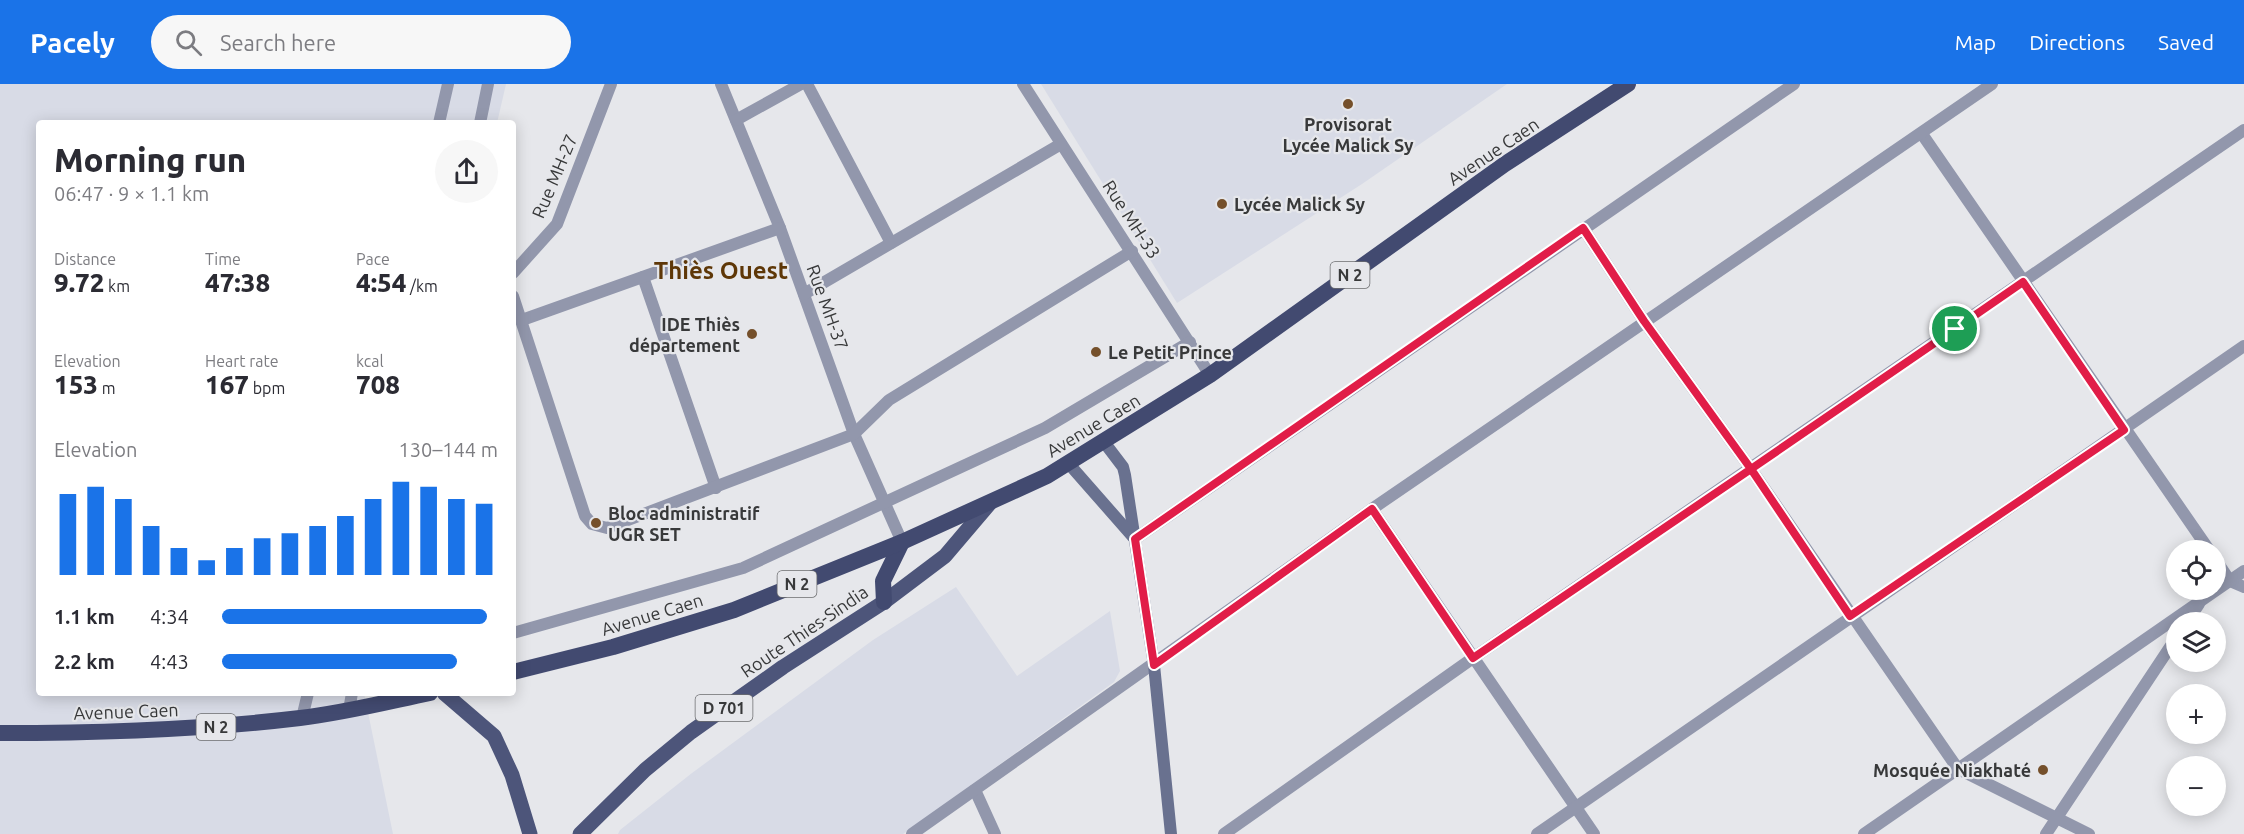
<!DOCTYPE html>
<html lang="en">
<head>
<meta charset="utf-8">
<style>
	:root { --surface:#fff; --page:#f7f7f7; --text:#2b2b33; --muted:#7c7c81; --accent:#1a73e8 }
	body { margin:0; font-family:Ubuntu,sans-serif; background:var(--page); color:var(--text); height:100vh; display:flex; flex-direction:column; font-size:22px; white-space:nowrap }
	* { box-sizing:border-box; margin:0 }
	p { font-size:20px; color:var(--muted) }
	.icon { flex:none; width:33px; height:33px; fill:none; stroke:currentColor; stroke-width:2; stroke-linecap:round; stroke-linejoin:round }
	.map { position:relative; flex:1; overflow:hidden }
	.details { position:absolute; left:36px; top:36px; width:480px; height:576px; display:flex; flex-direction:column; background:var(--surface); border-radius:6px; box-shadow:0 3px 15px #0003 }
	.details>* { flex:none }
	.tools { position:absolute; left:2166px; top:456px; display:grid; gap:12px }
	.tools a { display:grid; place-items:center; width:60px; height:60px; border-radius:50%; background:var(--surface); box-shadow:0 3px 15px #0003; font-size:30px }
	.pin { position:absolute; display:grid; place-items:center; width:51px; height:51px; color:#fff; margin:-26px; border:3px solid #fff; border-radius:50%; box-shadow:0 2px 6px #0007 }
	.round { display:grid; place-items:center; flex:none; width:63px; height:63px; border-radius:32px; background:var(--page) }
	.overview { display:flex; align-items:center; justify-content:space-between; height:102px; padding:0 18px }
	h1 { font-size:33px; font-weight:800; line-height:45px }
	.stats { display:grid; grid-template-columns:repeat(3,1fr); gap:9px; height:102px; padding:6px 18px }
	.stats div { display:grid; align-content:center }
	.stats b { font-size:26px; font-weight:800 }
	.stats small { font-size:16px; font-weight:400 }
	.stats p { font-size:16px }
	.chart { height:168px; padding:12px 18px }
	.chart p { display:flex; justify-content:space-between }
	.chart svg { width:100%; height:108px; margin-top:6px; stroke:var(--accent); stroke-width:6 }
	ul { padding:0 18px; list-style:none; font-size:20px }
	li { display:grid; grid-template-columns:96px 72px 1fr; align-items:center; height:45px }
	li i { height:15px; border-radius:8px; background:var(--accent) }
	header { display:flex; align-items:center; gap:36px; box-sizing:border-box; height:84px; padding:0 30px; background:var(--accent); color:#fff }
	header strong { font-size:28px }
	nav { display:flex; gap:33px; margin-inline-start:auto; font-size:21px }
	.search { width:420px; height:54px; background:var(--page); display:flex; align-items:center; gap:15px; box-sizing:border-box; padding:0 21px; border-radius:33px; color:var(--muted); font-size:22px }
	.map>svg:first-child { display:block }
	.built { fill:#d8dbe6 }
	.lines { fill:none; stroke-linecap:round; stroke-linejoin:round }
	.minor { stroke:#9297ac; stroke-width:12 }
	.tertiary { stroke:#9297ac; stroke-width:12 }
	.secondary { stroke:#69718f; stroke-width:12 }
	.primary { stroke:#4d557a; stroke-width:15 }
	.trunk { stroke:#424a70; stroke-width:16 }
	.route-casing { stroke:#fff; stroke-width:12 }
	.route { stroke:#e11d48; stroke-width:8 }
	.poi-dot { fill:#75502b; stroke:#e6e7eb; stroke-width:2 }
	.labels { text-anchor:middle; dominant-baseline:central; stroke-width:4.5; stroke-linejoin:round; paint-order:stroke }
	.shield { fill:#e6e7eb; stroke:#6c6d6f; stroke-width:1.5 }
	.shield-label { font-size:16px; font-weight:bold; fill:#38393a }
	.poi-label { font-size:18px; font-weight:bold; fill:#38393a; stroke:#e6e7eb; text-anchor:start }
	.street-label { font-size:18px; fill:#38393a; stroke:#e6e7eb }
	.district-label { font-size:24px; font-weight:bold; fill:#5e3707; stroke:#e6e7eb }
</style>
</head>
<body>
<header>
<strong>Pacely</strong>
<div class="search"><svg class="icon" aria-label="search" viewBox="0 0 24 24"><circle cx="10" cy="10" r="6"/><path d="M15 15l6 6"/></svg>Search here</div>
<nav><a>Map</a><a>Directions</a><a>Saved</a></nav>
</header>
<div class="map">
<svg width="2244" height="750" viewBox="0 0 2244 750">
	<rect width="100%" height="100%" fill="#e6e7eb"/>
	<!-- built -->
	<g class="built">
		<path d="M0,0H506L497,39H39V609H364L393,750H0Z"/>
		<path d="M1041,0H1507L1362,100L1177,219Z"/>
		<path d="M956,503L1017,592L1110,527L1120,587L1114,598L903,750H618L620,746L692,689L873,556Z"/>
	</g>
	<g class="lines">
		<!-- minor -->
		<g class="minor">
			<path d="M721,0L780,144L854,350L902,458"/>
			<path d="M807,0L891,159"/>
			<path d="M1023,0L1210,291"/>
			<path d="M736,36L801,0"/>
			<path d="M1922,50L2209,466"/>
			<path d="M1583,144L1644,237L1751,385L1958,685L2089,750"/>
			<path d="M513,189L557,140L611,0"/>
			<path d="M643,193L716,404"/>
			<path d="M804,210L1061,60"/>
			<path d="M513,212L585,432L592,440L607,444L854,350L889,316L1132,167"/>
			<path d="M522,236L780,144"/>
			<path d="M1372,425L1594,750"/>
			<path d="M1135,455L1794,0"/>
			<path d="M2216,476L2230,497L2244,503"/>
			<path d="M2187,538L2199,520"/>
			<path d="M513,549L743,484L1045,344L1190,258"/>
			<path d="M975,706L995,750"/>
			<path d="M912,750L1372,425L1992,0"/>
			<path d="M1224,750L1473,574L2244,46"/>
			<path d="M1537,750L2244,262"/>
			<path d="M1864,750L2244,487"/>
			<path d="M2046,750L2176,554"/>
		</g>
		<!-- tertiary -->
		<g class="tertiary">
			<path d="M439,39L448,0"/>
			<path d="M480,39L488,0"/>
			<path d="M349,626L352,609"/>
			<path d="M302,634L308,609"/>
		</g>
		<!-- secondary -->
		<g class="secondary">
			<path d="M1104,358L1123,383L1125,391L1154,581L1171,750"/>
			<path d="M1069,380L1134,454"/>
		</g>
		<!-- primary -->
		<g class="primary">
			<path d="M444,609L494,652L512,691L530,750"/>
			<path d="M580,750L645,686L691,648L783,583L884,518L945,472L990,419"/>
		</g>
		<!-- trunk -->
		<g class="trunk">
			<path d="M884,518L883,497L902,458"/>
			<path d="M513,588L613,563L734,526L902,458L1047,392L1210,291L1505,80L1628,0"/>
			<path d="M0,649C101,649 200,646 300,634C344,629 387,618 430,609"/>
		</g>
	</g>
	<g class="lines">
		<!-- route casing -->
		<g class="route-casing">
			<path id="route" d="M1955,245L1751,385L1644,237L1583,144L1135,455L1154,581L1372,425L1473,574L1751,385L1850,532L2124,346L2023,198L1955,245"/>
		</g>
		<!-- route -->
		<use href="#route" class="route"/>
	</g>
	<!-- markers -->
	<g class="poi-dot">
		<circle cx="1348" cy="20" r="6"/>
		<circle cx="1222" cy="120" r="6"/>
		<circle cx="752" cy="250" r="6"/>
		<circle cx="1096" cy="268" r="6"/>
		<circle cx="596" cy="439" r="6"/>
		<circle cx="2043" cy="686" r="6"/>
	</g>
	<g class="labels">
		<!-- shield labels -->
		<g class="shield">
			<rect x="1330.5" y="178" width="39" height="26" rx="4.5"/>
			<rect x="777.5" y="487" width="39" height="26" rx="4.5"/>
			<rect x="695.5" y="611" width="57" height="26" rx="4.5"/>
			<rect x="196.5" y="630" width="39" height="26" rx="4.5"/>
		</g>
		<g class="shield-label">
			<text x="1350" y="191">N 2</text>
			<text x="797" y="500">N 2</text>
			<text x="724" y="624">D 701</text>
			<text x="216" y="643">N 2</text>
		</g>
		<!-- poi labels -->
		<g class="poi-label">
			<text x="1348" y="40" text-anchor="middle">Provisorat<tspan x="1348" dy="21">Lycée Malick Sy</tspan></text>
			<text x="1234" y="120">Lycée Malick Sy</text>
			<text x="740" y="240" text-anchor="end">IDE Thiès<tspan x="740" dy="21">département</tspan></text>
			<text x="1108" y="268">Le Petit Prince</text>
			<text x="608" y="429">Bloc administratif<tspan x="608" dy="21">UGR SET</tspan></text>
			<text x="2031" y="686" text-anchor="end">Mosquée Niakhaté</text>
		</g>
		<!-- street labels -->
		<g class="street-label">
			<text transform="translate(1493 67) rotate(-34)">Avenue Caen</text>
			<text transform="translate(554 92) rotate(-67)">Rue MH-27</text>
			<text transform="translate(1132 135) rotate(57)">Rue MH-33</text>
			<text transform="translate(828 223) rotate(70)">Rue MH-37</text>
			<text transform="translate(1093 341) rotate(-31)">Avenue Caen</text>
			<text transform="translate(652 530) rotate(-17)">Avenue Caen</text>
			<text transform="translate(804 547) rotate(-34)">Route Thies-Sindia</text>
			<text transform="translate(126 627) rotate(-2)">Avenue Caen</text>
		</g>
		<!-- district labels -->
		<g class="district-label">
			<text x="721" y="186">Thiès Ouest</text>
		</g>
	</g>
</svg>
<div class="tools">
<a><svg class="icon" aria-label="locate" viewBox="0 0 24 24"><circle cx="12" cy="12" r="6"/><path d="M12 2v4M12 18v4M2 12h4M18 12h4"/></svg></a>
<a><svg class="icon" aria-label="layers" viewBox="0 0 24 24"><path d="M12 4l9 5-9 5-9-5zM3 14l9 5 9-5"/></svg></a>
<a>+</a>
<a>−</a>
</div>
<div class="pin" style="left:1955px;top:245px;background:#1e9e55"><svg class="icon" aria-label="arrive" viewBox="0 0 24 24"><path d="M6 21V4h12l-3 4 3 4H6"/></svg></div>
<section class="details">
<div class="overview"><div><h1>Morning run</h1><p>06:47 · 9 × 1.1 km</p></div><a class="round"><svg class="icon" aria-label="share" viewBox="0 0 24 24"><path d="M12 15V3M7 8l5-5 5 5M5 13v7h14v-7"/></svg></a></div>
<div class="stats">
<div><p>Distance</p><b>9.72<small> km</small></b></div>
<div><p>Time</p><b>47:38</b></div>
<div><p>Pace</p><b>4:54<small> /km</small></b></div>
</div>
<div class="stats">
<div><p>Elevation</p><b>153<small> m</small></b></div>
<div><p>Heart rate</p><b>167<small> bpm</small></b></div>
<div><p>kcal</p><b>708</b></div>
</div>
<div class="chart"><p><span>Elevation</span>130–144 m</p>
<svg viewBox="0 0 160 44" preserveAspectRatio="none"><path d="M5 44V11M15 44V8M25 44V13M35 44V24M45 44V33M55 44V38M65 44V33M75 44V29M85 44V27M95 44V24M105 44V20M115 44V13M125 44V6M135 44V8M145 44V13M155 44V15"/></svg>
</div>
<ul>
<li><b>1.1 km</b>4:34<i style="width:96%"></i></li>
<li><b>2.2 km</b>4:43<i style="width:85%"></i></li>
</ul>
</section>
</div>
</body>
</html>
